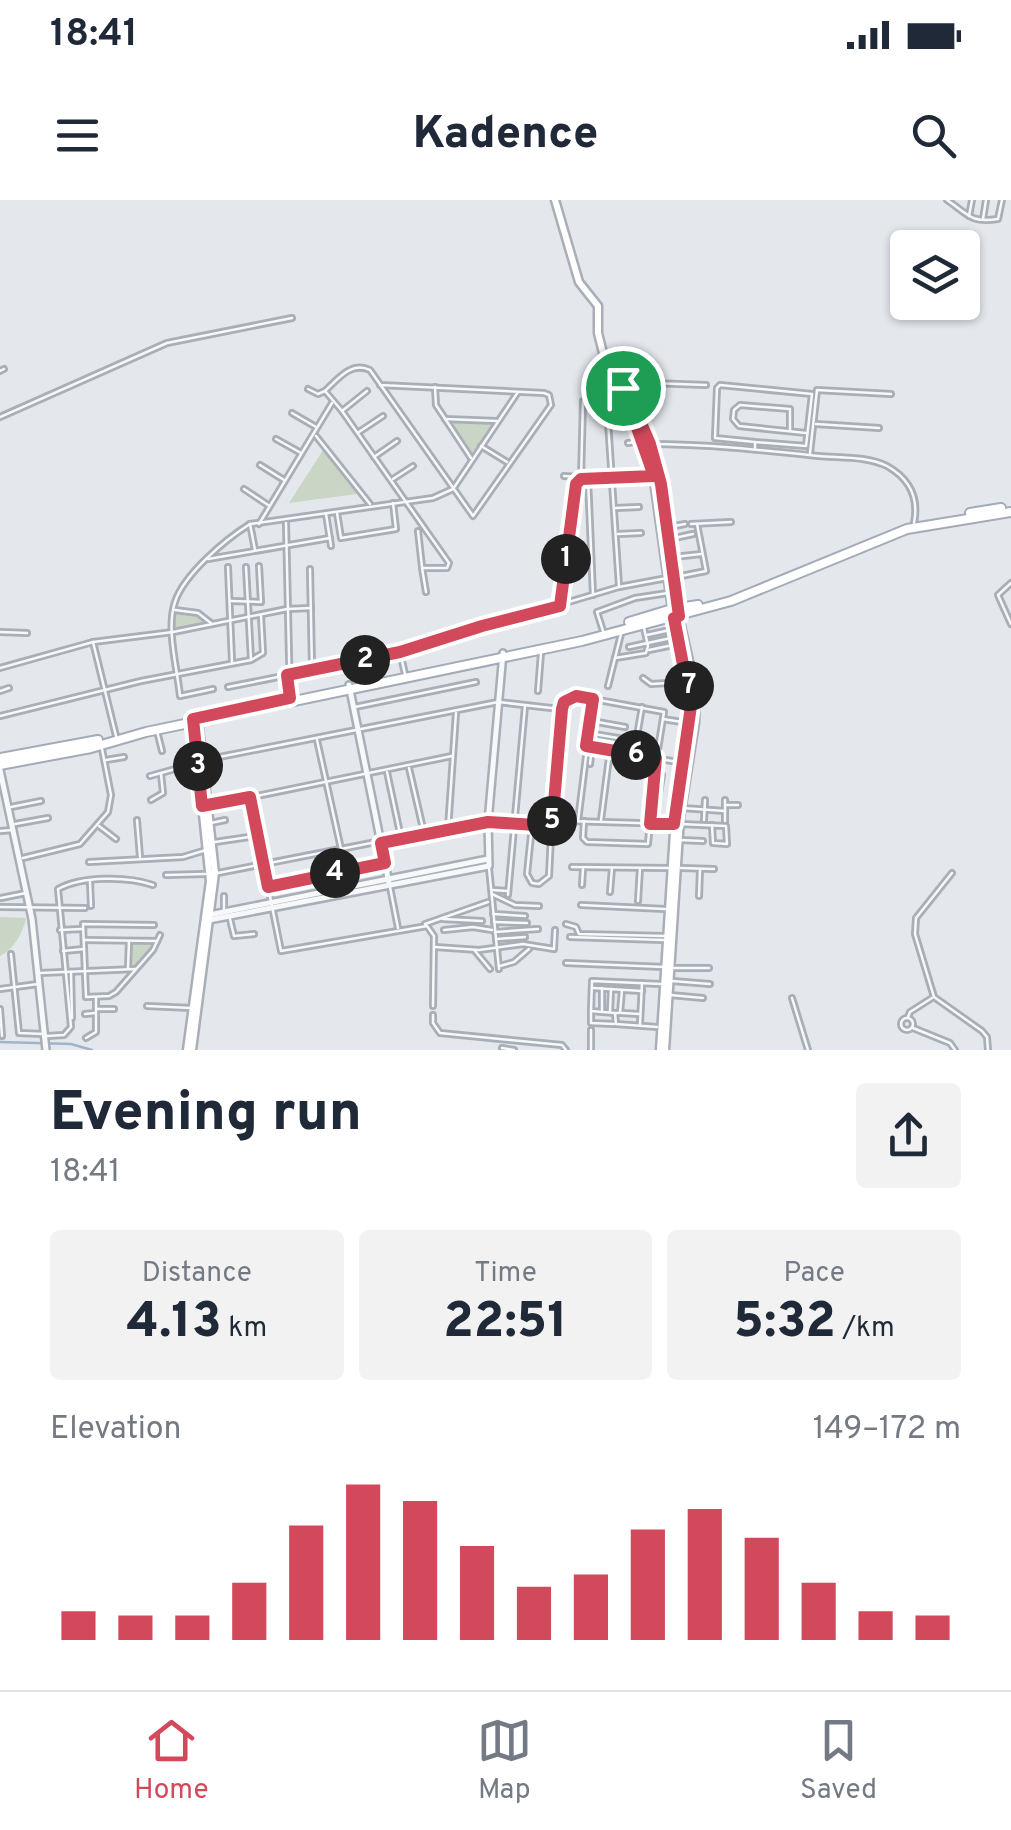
<!DOCTYPE html>
<html lang="en">
<head>
<meta charset="utf-8">
<style>
	:root { --surface:#fff; --page:#f2f2f3; --text:#1f2937; --muted:#747a83; --line:#e0e1e3; --accent:#d1495b }
	body { margin:0; font-family:Overpass,sans-serif; background:var(--page); color:var(--text); height:100vh; display:flex; flex-direction:column; font-size:38px; white-space:nowrap }
	* { box-sizing:border-box; margin:0 }
	p { font-size:32px; color:var(--muted) }
	.icon { flex:none; width:55px; height:55px; fill:none; stroke:currentColor; stroke-width:2; stroke-linecap:round; stroke-linejoin:round }
	.map { position:relative; height:850px; overflow:hidden }
	.drawer { display:flex; flex-direction:column; background:var(--surface); flex:1 }
	.drawer>* { flex:none }
	.tools { position:absolute; left:890px; top:30px; display:grid; gap:20px }
	.tools a { display:grid; place-items:center; width:90px; height:90px; border-radius:10px; background:var(--surface); box-shadow:0 2px 8px #0004; font-size:50px }
	.pin { position:absolute; display:grid; place-items:center; width:85px; height:85px; color:#fff; margin:-42px; border:5px solid #fff; border-radius:50%; box-shadow:0 2px 10px #0007 }
	.km { position:absolute; width:50px; height:50px; margin:-25px; border-radius:50%; background:#222; color:#fff; font-size:28px; line-height:50px; text-align:center }
	.round { display:grid; place-items:center; flex:none; width:105px; height:105px; border-radius:10px; background:var(--page) }
	.summary { display:flex; align-items:center; justify-content:space-between; height:170px; padding:0 50px }
	h1 { font-size:55px; font-weight:800; line-height:75px }
	.figures { display:grid; grid-template-columns:repeat(3,1fr); gap:15px; height:170px; padding:10px 50px }
	.figures div { display:grid; align-content:center; border-radius:10px; background:var(--page); text-align:center }
	.figures b { font-size:50px; font-weight:800 }
	.figures small { font-size:28px; font-weight:400 }
	.figures p { font-size:28px }
	.chart { height:280px; padding:20px 50px }
	.chart p { display:flex; justify-content:space-between }
	.chart svg { width:100%; height:180px; margin-top:10px; stroke:var(--accent); stroke-width:6 }
	.status { display:flex; justify-content:space-between; align-items:center; height:70px; padding:0 50px; background:var(--surface); direction:ltr }
	.status svg { height:28px; fill:currentColor }
	header { display:flex; justify-content:space-between; align-items:center; height:130px; padding:0 50px; background:var(--surface); font-size:45px; font-weight:800 }
	.menu { display:flex; justify-content:space-around; align-items:center; height:140px; border-top:2px solid var(--line); background:var(--surface); font-size:28px; color:var(--muted) }
	.menu a { display:grid; justify-items:center; gap:5px }
	.menu .active { color:var(--accent) }
	.map>svg:first-child { display:block }
	.green { fill:#c9d6c5 }
	.lines { fill:none; stroke-linecap:round; stroke-linejoin:round }
	.stream { stroke:#9fb4cc; stroke-width:2.5 }
	.minor-casing { stroke:#a9aeb7; stroke-width:8 }
	.tertiary-casing { stroke:#a9aeb7; stroke-width:10 }
	.secondary-casing { stroke:#a9aeb7; stroke-width:11 }
	.primary-casing { stroke:#a3abb8; stroke-width:12 }
	.minor { stroke:#f7f8fa; stroke-width:2.5 }
	.tertiary { stroke:#f7f8fa; stroke-width:5 }
	.secondary { stroke:#fff; stroke-width:6 }
	.primary { stroke:#fff; stroke-width:8 }
	.route-casing { stroke:#fff; stroke-width:20 }
	.route { stroke:#d1495b; stroke-width:12 }
</style>
</head>
<body>
<div class="status"><b>18:41</b><svg viewBox="0 0 49 12"><path d="M0 12V9h3v3zM5 12V6h3v6zM10 12V3h3v9zM15 12V0h3v12zM26 1h20v11H26zM47 4h2v5h-2z"/></svg></div>
<header><svg class="icon" aria-label="menu" viewBox="0 0 24 24"><path d="M4 6h16M4 12h16M4 18h16"/></svg>Kadence<svg class="icon" aria-label="search" viewBox="0 0 24 24"><circle cx="10" cy="10" r="6"/><path d="M15 15l6 6"/></svg></header>
<div class="map">
<svg width="1011" height="850" viewBox="0 0 1011 850">
	<rect width="100%" height="100%" fill="#e4e7ec"/>
	<!-- green -->
	<g class="green">
		<path d="M448,221L494,224L471,254Z"/>
		<path d="M325,247L357,294L289,303Z"/>
		<path d="M176,410L200,414L212,423L175,428Z"/>
		<path d="M0,717L26,718C23,733 14,749 0,756Z"/>
		<path d="M130,742L154,746L136,768H129Z"/>
	</g>
	<g class="lines">
		<!-- stream -->
		<path class="stream" d="M0,842L71,844L92,850"/>
		<!-- minor casing -->
		<g class="minor-casing">
			<g id="minor">
				<path d="M947,0C969,15 970,23 998,19L1002,0"/>
				<path d="M969,16L972,0"/>
				<path d="M983,19L986,0"/>
				<path d="M0,171L4,169"/>
				<path d="M623,182L706,185"/>
				<path d="M435,187L436,205L471,258"/>
				<path d="M308,189L318,194L325,191L342,211L449,363L447,368H422L426,392"/>
				<path d="M325,191C338,179 351,161 370,170L473,316L551,205L549,195L544,193L380,185"/>
				<path d="M607,207L619,386"/>
				<path d="M342,211L367,191"/>
				<path d="M292,213L316,227"/>
				<path d="M0,217L167,143L292,118"/>
				<path d="M445,219L497,221"/>
				<path d="M816,224L879,228"/>
				<path d="M790,231V209L740,205L734,210L733,219L739,226L806,233"/>
				<path d="M359,232L383,216"/>
				<path d="M316,236L370,304"/>
				<path d="M276,239L301,253"/>
				<path d="M628,243L642,241"/>
				<path d="M649,244C705,244 763,250 818,256C840,258 867,256 887,266C910,279 919,298 914,323"/>
				<path d="M481,246L507,262"/>
				<path d="M755,249V242L715,238L717,188L720,185L812,194L806,246L755,242"/>
				<path d="M810,253L817,190L891,194"/>
				<path d="M374,257L397,241"/>
				<path d="M260,265L284,280"/>
				<path d="M564,276L580,277"/>
				<path d="M393,279L413,266"/>
				<path d="M583,279L650,276"/>
				<path d="M588,279L593,395"/>
				<path d="M244,289L268,305"/>
				<path d="M616,308L639,307"/>
				<path d="M337,313L341,338L396,329L393,303"/>
				<path d="M326,314L331,346"/>
				<path d="M286,323L290,500"/>
				<path d="M250,324L255,350"/>
				<path d="M259,324L332,203"/>
				<path d="M691,324L731,322"/>
				<path d="M669,327L685,324"/>
				<path d="M418,331L422,367"/>
				<path d="M618,334L641,333"/>
				<path d="M670,339L693,334"/>
				<path d="M674,357L701,354"/>
				<path d="M208,359L330,338"/>
				<path d="M228,367L232,462"/>
				<path d="M310,369L312,467"/>
				<path d="M676,377L706,371L697,324"/>
				<path d="M1011,383L998,395L1011,424"/>
				<path d="M231,401L261,402L259,366"/>
				<path d="M561,404L575,287L581,279L583,201"/>
				<path d="M175,410L198,413L212,424"/>
				<path d="M603,431L597,412L635,398L668,393"/>
				<path d="M0,432L27,433"/>
				<path d="M647,435L670,430"/>
				<path d="M93,442L116,536"/>
				<path d="M629,447L671,438"/>
				<path d="M649,450L673,445"/>
				<path d="M615,458L646,453L648,446L644,428"/>
				<path d="M251,460L263,453L261,416"/>
				<path d="M0,468L93,442L173,432L287,409L311,408"/>
				<path d="M405,474L400,452L619,387L667,378"/>
				<path d="M643,478L651,484L687,482"/>
				<path d="M608,486L621,434"/>
				<path d="M228,487L398,453"/>
				<path d="M213,489L180,496C177,467 166,429 175,402C184,374 226,339 250,324L433,298L453,289L518,192"/>
				<path d="M0,491L9,488"/>
				<path d="M538,491L541,453"/>
				<path d="M677,500L690,502"/>
				<path d="M355,507L476,482"/>
				<path d="M0,516L141,481L251,460L246,367"/>
				<path d="M663,519L688,523"/>
				<path d="M592,521L625,527"/>
				<path d="M157,531L162,551"/>
				<path d="M588,533L624,539"/>
				<path d="M317,540L341,649"/>
				<path d="M587,546L683,563"/>
				<path d="M634,553L642,507"/>
				<path d="M106,560L124,557"/>
				<path d="M204,560L498,502L560,509"/>
				<path d="M590,564L592,547"/>
				<path d="M409,568L424,633"/>
				<path d="M631,571L662,575L659,593"/>
				<path d="M387,572L401,638"/>
				<path d="M150,576L197,563"/>
				<path d="M250,597L281,751L427,726L434,736L433,806"/>
				<path d="M151,600L163,593L161,574"/>
				<path d="M725,600V621"/>
				<path d="M727,605H738"/>
				<path d="M208,606L452,556"/>
				<path d="M11,607L41,601"/>
				<path d="M682,608L725,611"/>
				<path d="M137,620L140,657"/>
				<path d="M601,620L610,550"/>
				<path d="M704,620L705,600"/>
				<path d="M553,621H567"/>
				<path d="M569,621L672,624"/>
				<path d="M578,621L593,500"/>
				<path d="M211,623L225,620"/>
				<path d="M15,624L48,618"/>
				<path d="M680,624L726,626L727,644L713,643L712,625"/>
				<path d="M532,625L527,674L532,683L539,684L549,676L553,595L562,509L569,498L582,497L664,512L654,574L648,644L587,642L583,638L584,621"/>
				<path d="M99,626L116,639"/>
				<path d="M448,629L456,513"/>
				<path d="M0,631L13,630"/>
				<path d="M680,640L703,641"/>
				<path d="M215,642L256,636"/>
				<path d="M23,658L80,644L108,612L111,595L102,549"/>
				<path d="M89,662L183,657L206,650"/>
				<path d="M572,667L670,668"/>
				<path d="M489,668L499,769"/>
				<path d="M681,668L714,669"/>
				<path d="M218,673L468,624L488,622L550,626"/>
				<path d="M952,673L916,718L915,734L934,797L982,831L987,837L988,850"/>
				<path d="M166,675L205,674"/>
				<path d="M90,682L91,706"/>
				<path d="M582,685L583,669"/>
				<path d="M269,687L384,663"/>
				<path d="M390,687L398,728"/>
				<path d="M492,690L508,691"/>
				<path d="M610,692L612,668"/>
				<path d="M492,694L515,705L539,706"/>
				<path d="M508,695L525,506"/>
				<path d="M224,696V711"/>
				<path d="M699,696L700,670"/>
				<path d="M1,698L26,693"/>
				<path d="M638,701L640,668"/>
				<path d="M581,705L665,709"/>
				<path d="M0,707L85,708"/>
				<path d="M493,714L525,716"/>
				<path d="M230,719L234,736L254,734"/>
				<path d="M443,719L482,721"/>
				<path d="M494,722L527,723"/>
				<path d="M425,724L488,702"/>
				<path d="M566,724L576,727L579,734L664,736"/>
				<path d="M154,725L83,724L86,797L109,796L116,792L153,750L160,735"/>
				<path d="M60,730L82,729"/>
				<path d="M444,730L473,727L492,730"/>
				<path d="M495,732L538,729"/>
				<path d="M570,737L663,740"/>
				<path d="M496,739L525,737"/>
				<path d="M85,740L157,741"/>
				<path d="M435,747L479,750L523,744L554,749L555,730"/>
				<path d="M63,751L84,749"/>
				<path d="M475,751L490,769"/>
				<path d="M11,754L19,833L44,834"/>
				<path d="M566,763L664,767"/>
				<path d="M500,766L514,762L529,749"/>
				<path d="M128,768L129,741"/>
				<path d="M671,768H709"/>
				<path d="M71,772L72,818"/>
				<path d="M40,773L136,769"/>
				<path d="M672,781L710,784"/>
				<path d="M593,788L642,791"/>
				<path d="M0,789L38,784"/>
				<path d="M670,795L703,798"/>
				<path d="M792,798L808,850"/>
				<path d="M147,806L191,808"/>
				<path d="M0,809L2,836"/>
				<path d="M97,809H114"/>
				<path d="M602,810V788"/>
				<path d="M591,811V823L614,824"/>
				<path d="M610,811L611,789"/>
				<path d="M616,813H620L622,790"/>
				<path d="M622,813L639,814"/>
				<path d="M85,814L95,813"/>
				<path d="M433,815V823L440,833L562,845L566,850"/>
				<path d="M908,817L910,812L932,798"/>
				<circle cx="907" cy="824" r="6"/>
				<path d="M640,824L642,783"/>
				<path d="M657,827L616,824L615,813L591,811L592,781L661,784"/>
				<path d="M913,828L950,843L955,850"/>
				<path d="M591,830V850"/>
				<path d="M47,836L64,835L71,827L58,689C82,676 127,676 153,685"/>
				<path d="M86,838L96,832V798"/>
				<path d="M502,848L514,850"/>
			</g>
		</g>
		<!-- tertiary casing -->
		<g class="tertiary-casing">
			<g id="tertiary">
				<path d="M349,485L389,683"/>
				<path d="M0,570L32,719L46,850"/>
				<path d="M209,715L488,659"/>
				<path d="M209,720L489,666L488,622L503,453"/>
			</g>
		</g>
		<!-- secondary casing -->
		<g class="secondary-casing">
			<g id="secondary">
				<path d="M555,0L579,82L598,106V133L604,157L628,193L657,265L677,408L696,492L695,523L680,618L665,850"/>
				<path d="M623,188L652,266L672,409L691,493L690,522L675,617L660,850"/>
				<path d="M187,850L210,681L193,519"/>
				<path d="M192,850L215,673L198,519"/>
			</g>
		</g>
		<!-- primary casing -->
		<g class="primary-casing">
			<g id="primary">
				<path d="M970,313L1001,308"/>
				<path d="M629,422L672,409L698,405"/>
				<path d="M0,558L98,540"/>
				<path d="M0,565L91,548L146,532L582,441L731,401L907,329L1011,312"/>
			</g>
		</g>
		<!-- minor -->
		<use href="#minor" class="minor"/>
		<!-- tertiary -->
		<use href="#tertiary" class="tertiary"/>
		<!-- secondary -->
		<use href="#secondary" class="secondary"/>
		<!-- primary -->
		<use href="#primary" class="primary"/>
	</g>
	<g class="lines">
		<!-- route casing -->
		<g class="route-casing">
			<path id="route" d="M623,188L628,193L650,244L661,284L679,416L674,418L691,506L674,624H650L656,558L586,546L593,499L576,496L564,502L562,509L552,626L488,622L381,643L385,663L268,687L250,597L202,606L193,519L290,498L287,475L400,452L482,426L560,406L576,284L581,279L654,276Z"/>
		</g>
		<!-- route -->
		<use href="#route" class="route"/>
	</g>
</svg>
<div class="tools">
<a><svg class="icon" aria-label="layers" viewBox="0 0 24 24"><path d="M12 4l9 5-9 5-9-5zM3 14l9 5 9-5"/></svg></a>
</div>
<div class="pin" style="left:623px;top:188px;background:#1e9e55"><svg class="icon" aria-label="arrive" viewBox="0 0 24 24"><path d="M6 21V4h12l-3 4 3 4H6"/></svg></div>
<b class="km" style="left:566px;top:359px">1</b>
<b class="km" style="left:365px;top:460px">2</b>
<b class="km" style="left:198px;top:566px">3</b>
<b class="km" style="left:335px;top:673px">4</b>
<b class="km" style="left:552px;top:621px">5</b>
<b class="km" style="left:636px;top:555px">6</b>
<b class="km" style="left:689px;top:486px">7</b>
</div>
<section class="drawer">
<div class="summary"><div><h1>Evening run</h1><p>18:41</p></div><a class="round"><svg class="icon" aria-label="share" viewBox="0 0 24 24"><path d="M12 15V3M7 8l5-5 5 5M5 13v7h14v-7"/></svg></a></div>
<div class="figures">
<div><p>Distance</p><b>4.13<small> km</small></b></div>
<div><p>Time</p><b>22:51</b></div>
<div><p>Pace</p><b>5:32<small> /km</small></b></div>
</div>
<div class="chart"><p><span>Elevation</span>149–172 m</p>
<svg viewBox="0 0 160 44" preserveAspectRatio="none"><path d="M5 44V37M15 44V38M25 44V38M35 44V30M45 44V16M55 44V6M65 44V10M75 44V21M85 44V31M95 44V28M105 44V17M115 44V12M125 44V19M135 44V30M145 44V37M155 44V38"/></svg>
</div>
</section>
<nav class="menu">
<a class="active"><svg class="icon" aria-label="home" viewBox="0 0 24 24"><path d="M3 11l9-7 9 7M6 9v11h12V9"/></svg>Home</a>
<a><svg class="icon" aria-label="map" viewBox="0 0 24 24"><path d="M3 6l6-2 6 2 6-2v14l-6 2-6-2-6 2zM9 4v14M15 6v14"/></svg>Map</a>
<a><svg class="icon" aria-label="saved" viewBox="0 0 24 24"><path d="M7 4h10v16l-5-4-5 4z"/></svg>Saved</a>
</nav>
</body>
</html>
